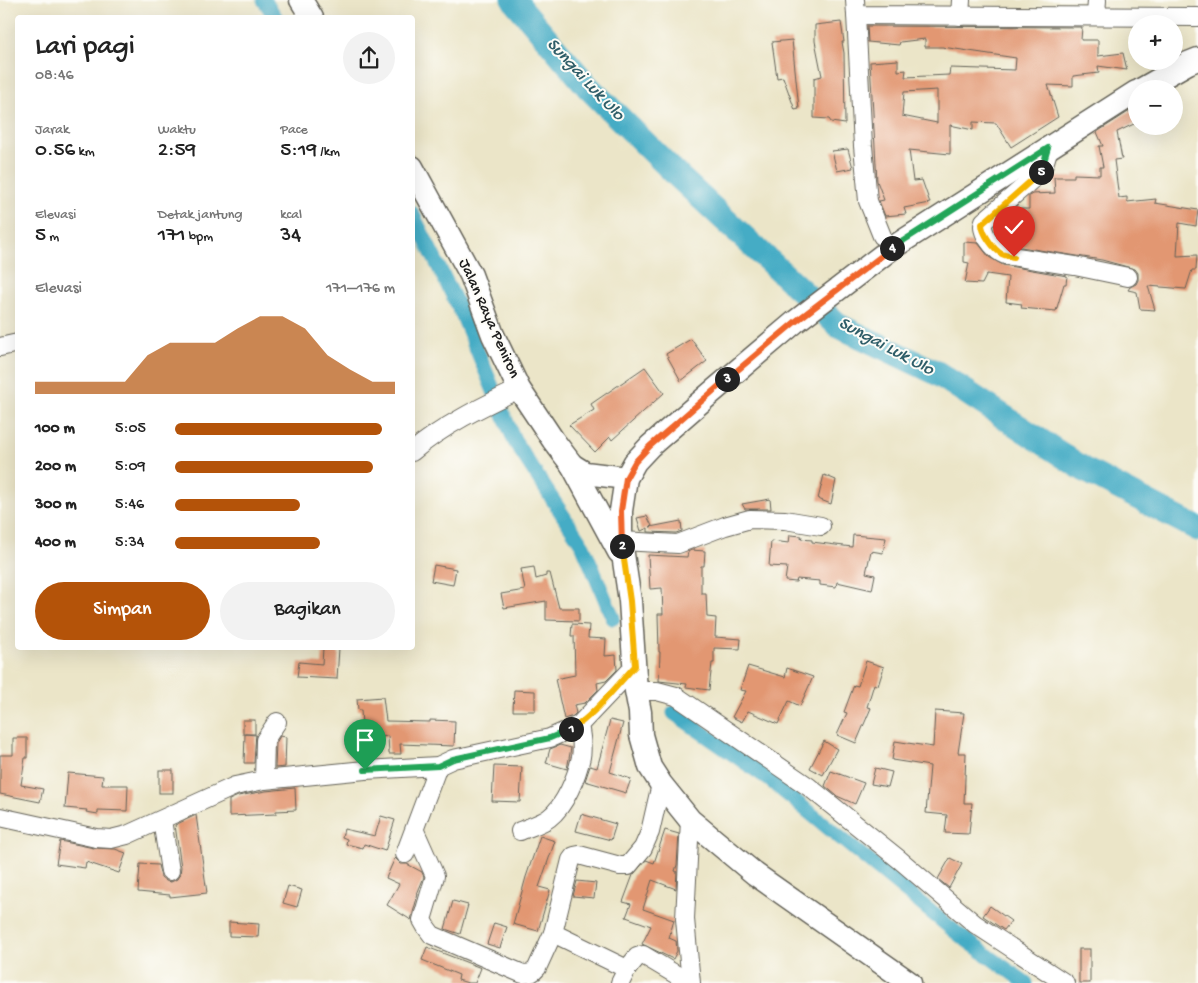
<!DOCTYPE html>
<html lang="id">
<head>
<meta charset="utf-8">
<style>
	:root { --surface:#fff; --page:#f2f2f2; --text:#222; --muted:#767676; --accent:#b45309 }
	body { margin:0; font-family:"Gochi Hand",sans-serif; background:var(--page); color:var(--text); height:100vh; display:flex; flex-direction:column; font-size:19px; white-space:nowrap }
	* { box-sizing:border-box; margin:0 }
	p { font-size:16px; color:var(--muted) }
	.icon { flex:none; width:28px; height:28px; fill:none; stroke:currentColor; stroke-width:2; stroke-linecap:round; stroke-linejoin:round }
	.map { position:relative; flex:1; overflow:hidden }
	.sheet { position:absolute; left:15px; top:15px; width:400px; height:635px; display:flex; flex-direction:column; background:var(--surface); border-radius:5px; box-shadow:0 5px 20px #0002 }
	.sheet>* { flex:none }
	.controls { position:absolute; left:1128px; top:15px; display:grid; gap:10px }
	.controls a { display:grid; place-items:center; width:55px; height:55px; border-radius:50%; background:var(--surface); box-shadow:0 5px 20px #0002; font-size:25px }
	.pin { position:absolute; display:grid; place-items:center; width:42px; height:42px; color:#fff; margin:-51px -21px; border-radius:50% 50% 50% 0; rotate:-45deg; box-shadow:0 0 5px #0007 }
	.pin .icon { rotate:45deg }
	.km { position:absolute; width:25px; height:25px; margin:-12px; border-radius:50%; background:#222; color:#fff; font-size:14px; line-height:25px; text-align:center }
	.round { display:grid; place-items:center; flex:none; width:52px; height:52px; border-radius:26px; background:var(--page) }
	.headline { display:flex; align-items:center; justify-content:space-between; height:85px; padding:0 20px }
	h1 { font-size:28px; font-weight:600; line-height:38px }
	.figures { display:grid; grid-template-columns:repeat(3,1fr); gap:8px; height:85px; padding:5px 20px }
	.figures div { display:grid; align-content:center }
	.figures b { font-size:21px; font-weight:600 }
	.figures small { font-size:14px; font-weight:400 }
	.figures p { font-size:14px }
	.chart { height:140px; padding:10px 20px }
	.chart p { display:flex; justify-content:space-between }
	.chart svg { width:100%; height:90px; margin-top:5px; fill:var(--accent); opacity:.7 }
	.button { display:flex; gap:10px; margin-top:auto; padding:10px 20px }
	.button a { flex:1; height:58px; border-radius:30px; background:var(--accent); color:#fff; font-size:20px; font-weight:600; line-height:58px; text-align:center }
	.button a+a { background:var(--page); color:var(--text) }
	ul { padding:0 20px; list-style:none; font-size:16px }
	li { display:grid; grid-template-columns:80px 60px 1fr; align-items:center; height:38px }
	li i { height:12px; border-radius:6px; background:var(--accent) }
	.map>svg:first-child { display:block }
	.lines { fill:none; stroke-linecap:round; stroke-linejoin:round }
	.canal { stroke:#45acc5; stroke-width:15 }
	.river { stroke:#45acc5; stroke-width:25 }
	.building { fill:#e29772; fill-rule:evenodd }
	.minor-casing { stroke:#646258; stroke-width:20 }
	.major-casing { stroke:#646258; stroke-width:25 }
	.minor { stroke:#fff; stroke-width:18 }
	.major { stroke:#fff; stroke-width:22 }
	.split-1-casing { stroke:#fff; stroke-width:10 }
	.split-2-casing { stroke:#fff; stroke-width:10 }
	.split-3-casing { stroke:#fff; stroke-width:10 }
	.split-4-casing { stroke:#fff; stroke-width:10 }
	.split-5-casing { stroke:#fff; stroke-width:10 }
	.split-6-casing { stroke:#fff; stroke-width:10 }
	.split-1 { stroke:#22a559; stroke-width:6 }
	.split-2 { stroke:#f5b400; stroke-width:6 }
	.split-3 { stroke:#f0652b; stroke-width:6 }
	.split-4 { stroke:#f0652b; stroke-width:6 }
	.split-5 { stroke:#22a559; stroke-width:6 }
	.split-6 { stroke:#f5b400; stroke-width:6 }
	.labels { text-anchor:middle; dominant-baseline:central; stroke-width:4; stroke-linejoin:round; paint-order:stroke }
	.street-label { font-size:16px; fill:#1c1c1c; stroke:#fdfcf7 }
	.water-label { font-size:18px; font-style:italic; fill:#2e5d68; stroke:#fdfcf7 }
</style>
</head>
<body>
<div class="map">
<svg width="1198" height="983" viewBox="0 0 1198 983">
	<rect width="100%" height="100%" fill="#fdfcf7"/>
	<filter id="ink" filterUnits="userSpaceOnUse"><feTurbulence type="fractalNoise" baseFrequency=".02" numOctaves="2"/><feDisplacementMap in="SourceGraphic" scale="10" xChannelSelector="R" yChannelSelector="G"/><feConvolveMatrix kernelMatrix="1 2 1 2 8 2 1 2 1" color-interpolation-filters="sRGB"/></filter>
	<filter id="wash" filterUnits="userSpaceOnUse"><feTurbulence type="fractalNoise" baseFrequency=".0096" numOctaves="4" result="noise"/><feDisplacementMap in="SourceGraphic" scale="20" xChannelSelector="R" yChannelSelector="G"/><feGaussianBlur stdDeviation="1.12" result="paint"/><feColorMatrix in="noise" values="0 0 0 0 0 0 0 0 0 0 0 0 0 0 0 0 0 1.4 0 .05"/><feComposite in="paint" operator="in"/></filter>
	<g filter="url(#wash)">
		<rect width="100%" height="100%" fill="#ebe5c8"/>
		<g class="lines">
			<!-- canal -->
			<g class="canal">
				<path d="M264,0L276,18"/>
				<path d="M412,213L462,314L515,442L583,546L613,618"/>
				<path d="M674,713L766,777L958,934L1026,983"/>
			</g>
			<!-- river -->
			<path class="river" d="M514,0L588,87L679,177L839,326L937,373L1085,470L1198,529"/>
		</g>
		<g id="blocks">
			<!-- building -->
			<g class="building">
				<path d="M841,22L844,42H842L844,53L845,124L831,122L829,119L814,118V78L822,76L815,41V25Z"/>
				<path d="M867,26L1082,27L1081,40H1098V56L1123,53L1127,70L1098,66L1099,73L1073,76V86L1048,85L1058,117L1011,147L996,123L973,122V130L950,125V154L909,150L913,181L922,180L930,203L904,208L906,214L885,216L879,201L884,200L877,181L870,62L898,60V71L906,70L905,77L949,75L950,68L1015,70L1016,58L942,47H925V39L900,42L899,45L868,42ZM937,90V123L902,116L904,92Z"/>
				<path d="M792,40L799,109L795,110L783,77L777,78L772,42Z"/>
				<path d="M1136,107V123L1117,132L1122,159L1114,160L1119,198L1127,197V202L1156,199L1155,203L1198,210L1196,226L1179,223L1177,256L1197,255L1196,270H1192L1186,289L1148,286L1155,310L1140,309L1137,292L1128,290L1130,287L1136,284L1138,280V273L1135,269L1102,260L1008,245L1006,243L1001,226H1009L1008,215L1014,209H1029V196L1032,194L1055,193L1054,177H1074V174L1100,175V167H1103L1099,146H1103L1097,132Z"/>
				<path d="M848,149L853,168L837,171L832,151Z"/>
				<path d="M964,242L978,243L989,257L1003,265L1067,276L1066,284H1064L1056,311L1021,308L1022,304L1006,302L1008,277L987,274L982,284L965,283L969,263L964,262Z"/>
				<path d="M691,339L707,361L681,381L666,354Z"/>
				<path d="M645,367L664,393L612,440L610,437L595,452L569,425L594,410L591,404Z"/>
				<path d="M824,475L836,480L831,504L818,499Z"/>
				<path d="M770,499L771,509H745L742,504Z"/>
				<path d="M647,516L652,526L650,527L681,521L682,531L676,533L648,532V528L641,531L637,518Z"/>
				<path d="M790,535L802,536L801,539L812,540V542L852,547L853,535L886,538L883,553L871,551L866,573L875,575L872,590L837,582L836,587L820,585V581L797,579L796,582L785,581L787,567L769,566L771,541L789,543Z"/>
				<path d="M691,550L705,551L704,566H701V593H706L707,617L716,618L715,637L741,639L740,649L714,648V663H712L709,690L686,687L687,684L659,681L660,652H659L658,614H663L662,588L650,589L648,555L687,557L688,552Z"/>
				<path d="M434,565L456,569L453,585L431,581Z"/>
				<path d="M534,567L536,579L546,576V573H550L559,608H579V621L546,620V601L504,608L501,594L525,590L521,569Z"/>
				<path d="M572,624L589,625L588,638L606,639L605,656L616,655L617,670L606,681L597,683L598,690L585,703L574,705L576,713L573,716L564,719L555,679L575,675L574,636H571Z"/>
				<path d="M323,648H339L337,679L297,677L299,662L322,664Z"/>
				<path d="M866,661L884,667L878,686L874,684L867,707L871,708L856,743L837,735L847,713L844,712L854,685L858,686Z"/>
				<path d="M748,666L785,677L787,668L813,677L800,706L789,701L778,724L748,711L742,722L732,717L746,691L740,690Z"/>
				<path d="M514,690L535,691V711H513Z"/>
				<path d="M383,697L386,721L430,722V720L455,721L454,746L400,744L401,754H389L388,736L363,739L361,710H358L357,699Z"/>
				<path d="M935,711L964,713L958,753H966L964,803H972L969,834L945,833L947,815L926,813L930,766L892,760L895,741L933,747Z"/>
				<rect x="243" y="720" width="12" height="14"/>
				<path d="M610,720L623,723L610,772L631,779L626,793L585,781L590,766L597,768Z"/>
				<path d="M245,734L256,735L254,763H244Z"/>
				<path d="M280,736L286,737L285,767L275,768L276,743Z"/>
				<path d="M13,738H27V758H25L21,785L43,789L40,802L0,794V755H13Z"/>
				<path d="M824,741L837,749L823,775L810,768Z"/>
				<path d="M560,745L571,748L567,769L546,763L550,749Z"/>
				<path d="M494,766L522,767L520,802L492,801Z"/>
				<path d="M875,768L892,772L888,787L871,784Z"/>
				<rect x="159" y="770" width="14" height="23"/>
				<path d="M831,771L864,783L855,804L837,796L825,786Z"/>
				<path d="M68,773L103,776L102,785H128L127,811L98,810V814L86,812L87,810L65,808Z"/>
				<path d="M295,788L296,810L276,811V814L229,816V800L238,796L266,791Z"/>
				<path d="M581,814L616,824L611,840L576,831Z"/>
				<path d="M196,815L207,893L170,897V895L138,892L140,864L158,865L161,877L166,881L171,882L177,879L180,874L181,867L175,825Z"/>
				<path d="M381,816L395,820L385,851L364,844L363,848L346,844L347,839L342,837L344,829L375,836Z"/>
				<path d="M665,830L679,834L677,865L675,871L677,872L676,889L652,880L643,909L674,920L669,938L676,941L677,951L673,959L642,944L651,926L626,917L631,904L623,902L633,875L646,860L654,863Z"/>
				<path d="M540,836L555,841L539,887L550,890L538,931L513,924L526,877Z"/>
				<path d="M60,841L94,848L115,849L126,853L119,873L86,862L85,868L56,864Z"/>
				<path d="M395,858L401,864H407L422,872L424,877L417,894H418L411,920L387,905L399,884L386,878Z"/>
				<path d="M950,858L962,864L949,888L938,879Z"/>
				<path d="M577,881L596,883L594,898L573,896Z"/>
				<path d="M288,886L302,890L297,907L283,903Z"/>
				<path d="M453,901L468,905L460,934L445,929Z"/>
				<path d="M990,906L1011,921L1004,930L983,916Z"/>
				<path d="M229,922L259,924L258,937L229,936Z"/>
				<path d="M494,923L507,927L500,948L487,944Z"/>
				<path d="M427,947L481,968L475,983H468L458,980L459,975L422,960Z"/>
				<rect x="1079" y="949" width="11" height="34"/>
			</g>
		</g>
	</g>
	<g filter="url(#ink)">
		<use href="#blocks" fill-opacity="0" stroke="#646258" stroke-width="1"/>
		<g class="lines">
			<!-- minor casing -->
			<g class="minor-casing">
				<g id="minor">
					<path d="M855,0L856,15L1198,17"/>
					<path d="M856,15L863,146L868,201L882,236"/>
					<path d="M960,16L961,0"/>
					<path d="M1096,16L1097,0"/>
					<path d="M1049,148L1042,171L984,221C979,232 995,251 1005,255L1075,266L1128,277"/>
					<path d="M0,347L18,343"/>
					<path d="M412,452C442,426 483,406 519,389"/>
					<path d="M621,541L678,544L725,526L750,519L785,520L821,526"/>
					<path d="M636,691H657L676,696L809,787L900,860L975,924L1065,983"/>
					<path d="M264,780L265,740L277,722"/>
					<path d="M0,817L96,838L111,839L127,835L235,786L264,780L365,770L438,766L453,759L550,738L579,725L635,666"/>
					<path d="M162,820L170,871"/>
					<path d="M690,820L685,919L691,983"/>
					<path d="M415,831L435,876L422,920L426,927L432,935L523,974C530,974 533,973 537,968L553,933L571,860L574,856L579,855L620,866H628L643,848L650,832L661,784"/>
					<path d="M520,831C529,827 541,824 549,818C565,806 577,776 581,757C583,747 581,735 579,725"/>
					<path d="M405,854L438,766"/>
					<path d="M553,933L627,969L620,983"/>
					<path d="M627,969L637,957L643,955L690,983"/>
				</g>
			</g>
			<!-- major casing -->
			<g class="major-casing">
				<g id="major">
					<path d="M301,0L312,18"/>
					<path d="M1142,89L1188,63L1198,59"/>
					<path d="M412,167L471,275L493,335L519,389L553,440L572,465L619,552"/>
					<path d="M572,465L585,473L626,478"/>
					<path d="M910,983L755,874L690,820L661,784L650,767L641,735L640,712L636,691L630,601L621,541V511L626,478L635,462L650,446L711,393L795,322L892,248L1136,92"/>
				</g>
			</g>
			<!-- minor -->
			<use href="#minor" class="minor"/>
			<!-- major -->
			<use href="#major" class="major"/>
		</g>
	</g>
	<g class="lines" filter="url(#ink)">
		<!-- split-1 casing -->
		<g class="split-1-casing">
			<path id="split-1" d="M365,770L438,766L453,759L550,738L571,729"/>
		</g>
		<!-- split-2 casing -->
		<g class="split-2-casing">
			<path id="split-2" d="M571,729C590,720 619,683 635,666L630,601L622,546"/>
		</g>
		<!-- split-3 casing -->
		<g class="split-3-casing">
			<path id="split-3" d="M622,546L621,511L626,478L635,462L650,446L727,379"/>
		</g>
		<!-- split-4 casing -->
		<g class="split-4-casing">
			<path id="split-4" d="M727,379L795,322L892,248"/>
		</g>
		<!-- split-5 casing -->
		<g class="split-5-casing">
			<path id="split-5" d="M892,248L1048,148L1041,172"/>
		</g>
		<!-- split-6 casing -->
		<g class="split-6-casing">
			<path id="split-6" d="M1014,257C1010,256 1006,256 1002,254C994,250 982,233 982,224L1041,172"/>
		</g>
		<!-- split-1 -->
		<use href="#split-1" class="split-1"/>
		<!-- split-2 -->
		<use href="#split-2" class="split-2"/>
		<!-- split-3 -->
		<use href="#split-3" class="split-3"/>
		<!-- split-4 -->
		<use href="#split-4" class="split-4"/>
		<!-- split-5 -->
		<use href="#split-5" class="split-5"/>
		<!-- split-6 -->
		<use href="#split-6" class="split-6"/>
	</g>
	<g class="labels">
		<!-- street labels -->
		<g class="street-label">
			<text transform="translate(488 319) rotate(66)">Jalan Raya Peniron</text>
		</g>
		<!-- water labels -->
		<g class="water-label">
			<text transform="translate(585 80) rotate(47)">Sungai Luk Ulo</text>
			<text transform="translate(886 347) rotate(28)">Sungai Luk Ulo</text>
		</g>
	</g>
</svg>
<div class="controls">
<a>+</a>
<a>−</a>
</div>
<div class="pin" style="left:365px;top:770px;background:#1e9e55"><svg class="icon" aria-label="arrive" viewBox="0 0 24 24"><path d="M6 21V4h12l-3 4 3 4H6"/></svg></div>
<div class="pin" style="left:1014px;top:257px;background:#d93025"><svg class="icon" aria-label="check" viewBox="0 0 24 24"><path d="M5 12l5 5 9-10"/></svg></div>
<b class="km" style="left:571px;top:729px">1</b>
<b class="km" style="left:622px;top:546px">2</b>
<b class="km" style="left:727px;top:379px">3</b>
<b class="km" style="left:892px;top:248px">4</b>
<b class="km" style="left:1041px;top:172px">5</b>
<section class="sheet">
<div class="headline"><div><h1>Lari pagi</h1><p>08:46</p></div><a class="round"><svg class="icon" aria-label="share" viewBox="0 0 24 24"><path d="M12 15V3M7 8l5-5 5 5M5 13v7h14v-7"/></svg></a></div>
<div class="figures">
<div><p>Jarak</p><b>0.56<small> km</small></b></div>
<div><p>Waktu</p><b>2:59</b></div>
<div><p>Pace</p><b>5:19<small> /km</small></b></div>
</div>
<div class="figures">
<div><p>Elevasi</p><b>5<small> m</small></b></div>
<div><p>Detak jantung</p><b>171<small> bpm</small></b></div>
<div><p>kcal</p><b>34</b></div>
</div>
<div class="chart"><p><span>Elevasi</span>171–176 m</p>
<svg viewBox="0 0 160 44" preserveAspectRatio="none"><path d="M0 44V38L10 38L20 38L30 38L40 38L50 25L60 19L70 19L80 19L90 12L100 6L110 6L120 12L130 25L140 32L150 38L160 38V44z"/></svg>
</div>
<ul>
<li><b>100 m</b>5:05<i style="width:94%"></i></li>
<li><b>200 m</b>5:09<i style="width:90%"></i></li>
<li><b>300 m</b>5:46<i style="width:57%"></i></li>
<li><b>400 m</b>5:34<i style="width:66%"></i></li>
</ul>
<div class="button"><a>Simpan</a><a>Bagikan</a></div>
</section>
</div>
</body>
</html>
